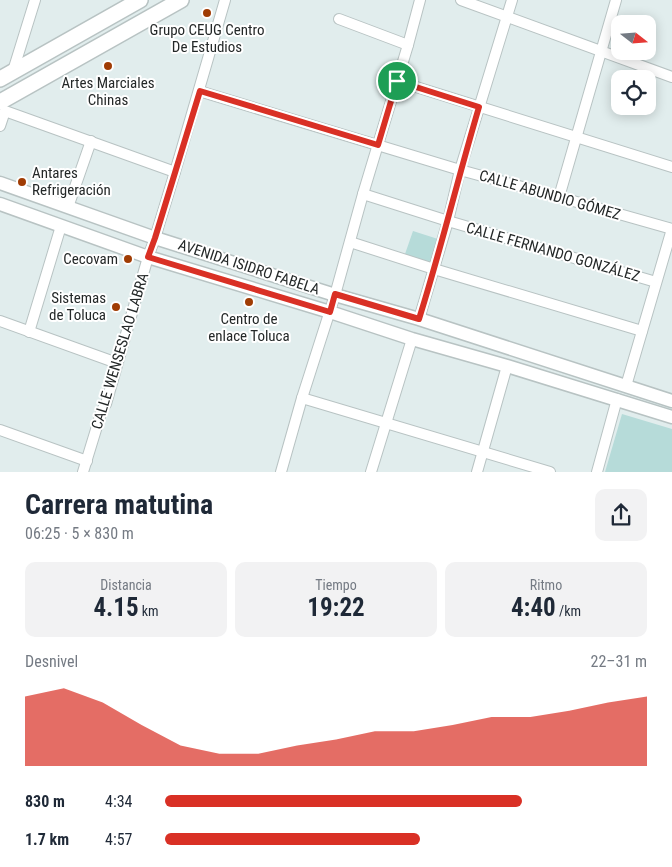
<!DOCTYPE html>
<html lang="es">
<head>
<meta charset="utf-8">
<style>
	:root { --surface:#fff; --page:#f2f2f3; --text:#1f2937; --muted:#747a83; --accent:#d93025 }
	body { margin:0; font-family:"Roboto Condensed",sans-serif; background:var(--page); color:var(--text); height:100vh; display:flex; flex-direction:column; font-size:19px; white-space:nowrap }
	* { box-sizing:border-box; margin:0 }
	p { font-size:16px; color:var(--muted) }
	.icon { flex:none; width:28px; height:28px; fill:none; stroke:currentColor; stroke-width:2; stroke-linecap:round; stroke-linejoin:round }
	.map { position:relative; height:472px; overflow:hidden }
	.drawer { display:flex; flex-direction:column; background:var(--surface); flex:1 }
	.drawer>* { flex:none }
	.needle { width:32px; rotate:107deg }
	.fabs { position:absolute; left:611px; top:15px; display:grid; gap:10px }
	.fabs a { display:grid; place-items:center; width:45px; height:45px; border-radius:10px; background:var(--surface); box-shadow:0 2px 12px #0003; font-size:25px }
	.pin { position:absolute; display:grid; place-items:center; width:42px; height:42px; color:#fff; margin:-21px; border:2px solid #fff; border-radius:50%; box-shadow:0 1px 5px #0007 }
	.round { display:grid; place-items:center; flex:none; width:52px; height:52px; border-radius:10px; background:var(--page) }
	.summary { display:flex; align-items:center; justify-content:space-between; height:85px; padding:0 25px }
	h1 { font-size:28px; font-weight:700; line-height:38px }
	.figures { display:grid; grid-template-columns:repeat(3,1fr); gap:8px; height:85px; padding:5px 25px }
	.figures div { display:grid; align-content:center; border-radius:10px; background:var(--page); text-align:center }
	.figures b { font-size:25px; font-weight:700 }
	.figures small { font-size:14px; font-weight:400 }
	.figures p { font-size:14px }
	.chart { height:140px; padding:10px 25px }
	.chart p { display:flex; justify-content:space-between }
	.chart svg { width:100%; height:90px; margin-top:5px; fill:var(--accent); opacity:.7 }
	ul { padding:0 25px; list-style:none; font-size:16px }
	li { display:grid; grid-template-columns:80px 60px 1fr; align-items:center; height:38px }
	li i { height:12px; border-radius:6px; background:var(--accent) }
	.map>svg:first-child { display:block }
	.green { fill:#b6dbd9 }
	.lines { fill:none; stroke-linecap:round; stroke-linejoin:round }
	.minor-casing { stroke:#b8c3c3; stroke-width:12 }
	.major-casing { stroke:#b8c3c3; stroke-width:15 }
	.highway-casing { stroke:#b8c3c3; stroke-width:18 }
	.minor { stroke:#fff; stroke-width:10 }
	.major { stroke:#fff; stroke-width:12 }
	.highway { stroke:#fff; stroke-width:15 }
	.route-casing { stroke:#fff; stroke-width:10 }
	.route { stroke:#d93025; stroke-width:6 }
	.poi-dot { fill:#a03c04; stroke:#fff; stroke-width:2 }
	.labels { text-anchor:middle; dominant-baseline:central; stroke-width:4; stroke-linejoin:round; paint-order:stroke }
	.poi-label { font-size:15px; fill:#242828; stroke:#fff }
	.street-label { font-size:15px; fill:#242828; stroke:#fff }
</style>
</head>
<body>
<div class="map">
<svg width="672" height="472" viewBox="0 0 672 472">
	<rect width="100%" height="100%" fill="#e1eded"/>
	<!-- green -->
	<g class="green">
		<path d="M413,231L438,239L431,263L405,254Z"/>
		<path d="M622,414L672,429V472H605Z"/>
	</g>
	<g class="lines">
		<!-- minor casing -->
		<g class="minor-casing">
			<g id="minor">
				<path d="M461,0L672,77"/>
				<path d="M339,19L408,45"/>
				<path d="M13,71L35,0"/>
				<path d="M397,81L672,167"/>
				<path d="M199,91L460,170L559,197L672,229"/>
				<path d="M0,126L5,111L175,172"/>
				<path d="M363,194L448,221L656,282"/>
				<path d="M559,197L616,0"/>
				<path d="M68,207L91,141"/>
				<path d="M350,242L434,269L642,331"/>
				<path d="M419,319L448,221L460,170L512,0"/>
				<path d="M0,321L117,363"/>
				<path d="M29,332L61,226"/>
				<path d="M626,386L672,229"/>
				<path d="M302,398L550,472"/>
				<path d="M0,430L87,461"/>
				<path d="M83,472L102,410L106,404L148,257L155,238L175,172L225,0"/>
				<path d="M281,472L302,398L335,295L363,194L408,45L420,0"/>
				<path d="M371,472L412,339"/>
				<path d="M477,472L507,366"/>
				<path d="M597,472L617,399"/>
			</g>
		</g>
		<!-- major casing -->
		<g class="major-casing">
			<g id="major">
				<path d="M0,183L155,238L335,295L419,319L672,401"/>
				<path d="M0,204L148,257L330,312L412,339L507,366L672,417"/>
			</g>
		</g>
		<!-- highway casing -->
		<g class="highway-casing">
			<g id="highway">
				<path d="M0,79L140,0"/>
				<path d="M0,102L181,0"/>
			</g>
		</g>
		<!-- minor -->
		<use href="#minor" class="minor"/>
		<!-- major -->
		<use href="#major" class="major"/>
		<!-- highway -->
		<use href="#highway" class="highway"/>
	</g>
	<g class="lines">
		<!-- route casing -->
		<g class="route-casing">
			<path id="route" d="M397,81L479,107C458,178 441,249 419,319L335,294L330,312L148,257L155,238L200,91L378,145Z"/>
		</g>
		<!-- route -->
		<use href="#route" class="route"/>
	</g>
	<!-- markers -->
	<g class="poi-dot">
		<circle cx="207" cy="13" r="5"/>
		<circle cx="108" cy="66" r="5"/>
		<circle cx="22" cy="182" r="5"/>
		<circle cx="128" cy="259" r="5"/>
		<circle cx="249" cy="302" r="5"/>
		<circle cx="116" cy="307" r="5"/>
	</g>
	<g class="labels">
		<!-- poi labels -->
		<g class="poi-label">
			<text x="207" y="30">Grupo CEUG Centro<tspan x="207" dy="17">De Estudios</tspan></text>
			<text x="108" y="83">Artes Marciales<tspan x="108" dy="17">Chinas</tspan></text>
			<text x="32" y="173" text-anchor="start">Antares<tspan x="32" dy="17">Refrigeración</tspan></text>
			<text x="118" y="259" text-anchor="end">Cecovam</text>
			<text x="106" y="298" text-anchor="end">Sistemas<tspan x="106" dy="17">de Toluca</tspan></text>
			<text x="249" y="319">Centro de<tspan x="249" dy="17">enlace Toluca</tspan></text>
		</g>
		<!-- street labels -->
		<g class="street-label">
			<text transform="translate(550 195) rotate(16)">CALLE ABUNDIO GÓMEZ</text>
			<text transform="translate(553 252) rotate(16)">CALLE FERNANDO GONZÁLEZ</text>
			<text transform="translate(249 267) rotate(18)">AVENIDA ISIDRO FABELA</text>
			<text transform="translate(120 351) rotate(-73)">CALLE WENSESLAO LABRA</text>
		</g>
	</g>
</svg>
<div class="fabs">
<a><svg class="needle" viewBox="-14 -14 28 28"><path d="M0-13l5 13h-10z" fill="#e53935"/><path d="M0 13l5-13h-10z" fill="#747a83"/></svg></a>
<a><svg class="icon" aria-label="locate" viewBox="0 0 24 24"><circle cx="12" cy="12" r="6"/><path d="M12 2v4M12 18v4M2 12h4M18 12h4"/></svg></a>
</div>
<div class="pin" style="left:397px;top:81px;background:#1e9e55"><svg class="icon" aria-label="arrive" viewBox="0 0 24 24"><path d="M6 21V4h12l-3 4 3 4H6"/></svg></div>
</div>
<section class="drawer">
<div class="summary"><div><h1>Carrera matutina</h1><p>06:25 · 5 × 830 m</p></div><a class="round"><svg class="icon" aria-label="share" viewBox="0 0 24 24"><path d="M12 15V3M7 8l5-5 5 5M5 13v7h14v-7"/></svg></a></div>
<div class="figures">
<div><p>Distancia</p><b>4.15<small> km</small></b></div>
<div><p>Tiempo</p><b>19:22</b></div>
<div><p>Ritmo</p><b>4:40<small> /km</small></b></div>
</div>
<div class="chart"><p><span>Desnivel</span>22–31 m</p>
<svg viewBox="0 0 160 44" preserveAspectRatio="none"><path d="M0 44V10L10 6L20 13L30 24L40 34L50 38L60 38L70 34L80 31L90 27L100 27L110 24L120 20L130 20L140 17L150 13L160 10V44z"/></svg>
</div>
<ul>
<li><b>830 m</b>4:34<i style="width:74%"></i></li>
<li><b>1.7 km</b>4:57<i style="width:53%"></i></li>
</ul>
</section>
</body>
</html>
